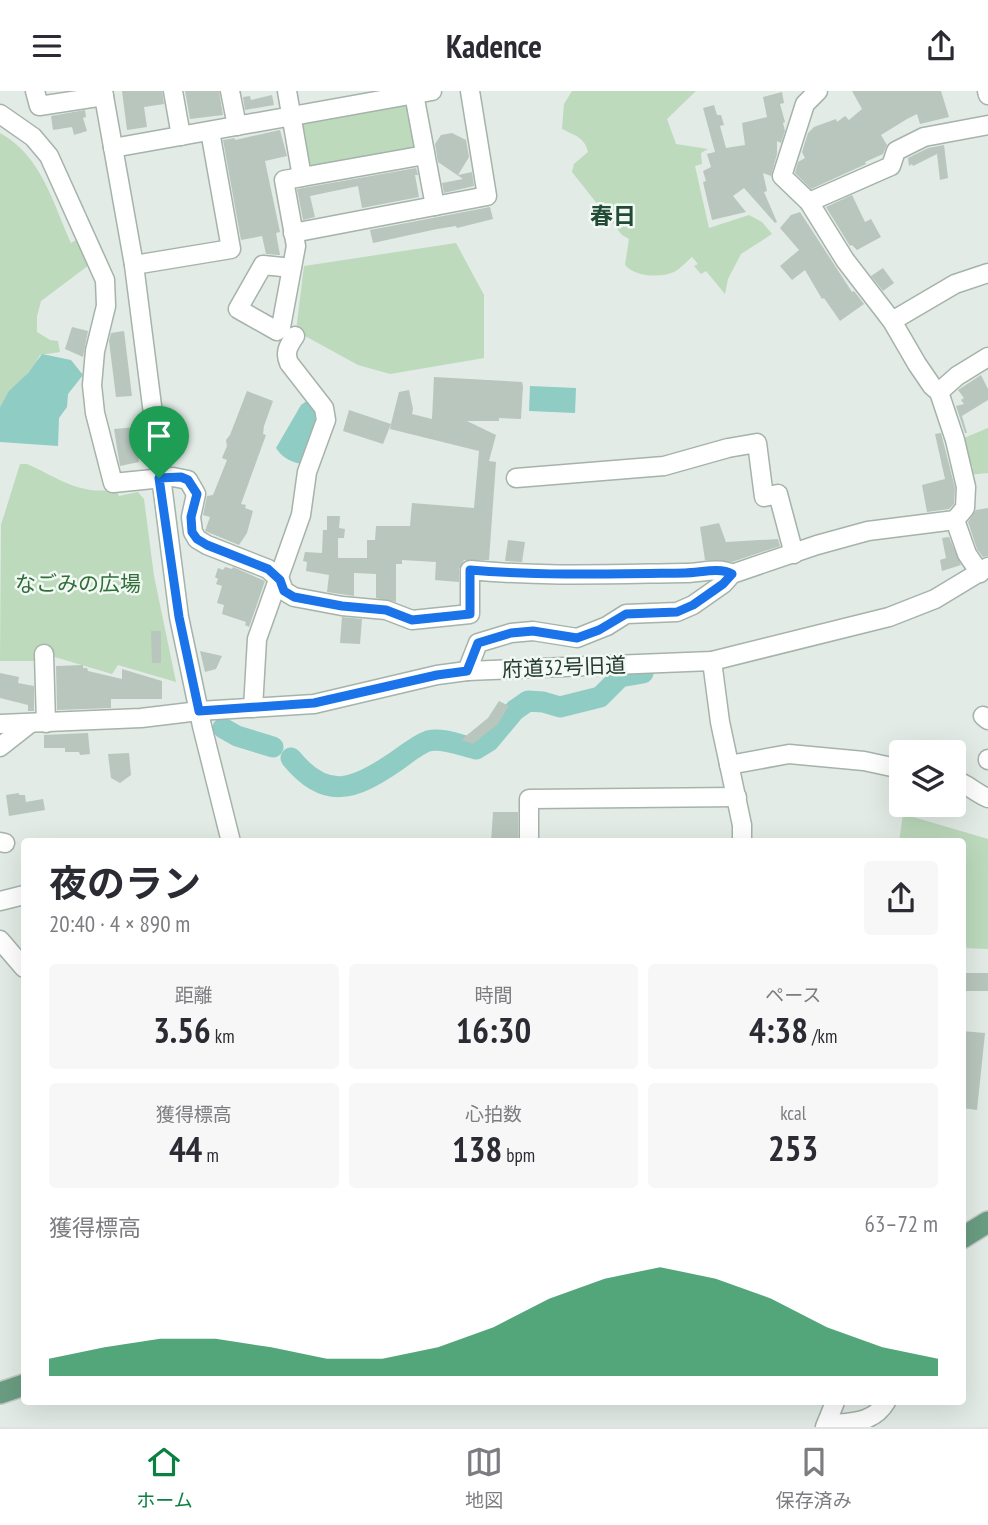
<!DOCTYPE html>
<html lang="ja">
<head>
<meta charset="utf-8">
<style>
	:root { --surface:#fff; --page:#f7f7f7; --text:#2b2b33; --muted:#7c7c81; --line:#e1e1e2; --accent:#0b8043 }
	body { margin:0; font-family:"PT Sans Narrow","Noto Sans JP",sans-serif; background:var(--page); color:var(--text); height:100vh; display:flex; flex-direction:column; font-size:26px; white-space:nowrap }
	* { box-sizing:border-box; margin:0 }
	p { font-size:23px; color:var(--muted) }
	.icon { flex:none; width:38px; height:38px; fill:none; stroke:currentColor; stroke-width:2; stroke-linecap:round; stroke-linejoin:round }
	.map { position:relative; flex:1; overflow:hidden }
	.sheet { position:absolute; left:21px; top:747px; width:945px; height:567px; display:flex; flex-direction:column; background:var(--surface); border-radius:7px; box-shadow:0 7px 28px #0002 }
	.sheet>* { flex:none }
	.tools { position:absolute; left:889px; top:649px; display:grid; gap:14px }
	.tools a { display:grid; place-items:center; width:77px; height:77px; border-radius:7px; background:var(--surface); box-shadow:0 7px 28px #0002; font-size:35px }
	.pin { position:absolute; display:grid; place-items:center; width:60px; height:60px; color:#fff; margin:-72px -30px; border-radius:50% 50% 50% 0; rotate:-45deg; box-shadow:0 0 7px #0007 }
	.pin .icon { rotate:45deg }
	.round { display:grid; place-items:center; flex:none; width:74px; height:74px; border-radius:7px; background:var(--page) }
	.head { display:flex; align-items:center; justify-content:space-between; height:119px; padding:0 28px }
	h1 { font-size:38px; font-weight:700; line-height:52px }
	.stats { display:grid; grid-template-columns:repeat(3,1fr); gap:10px; height:119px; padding:7px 28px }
	.stats div { display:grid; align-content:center; border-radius:7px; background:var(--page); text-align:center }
	.stats b { font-size:35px; font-weight:700 }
	.stats small { font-size:19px; font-weight:400 }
	.stats p { font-size:19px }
	.chart { height:196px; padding:14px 28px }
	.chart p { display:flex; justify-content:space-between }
	.chart svg { width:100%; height:126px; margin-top:7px; fill:var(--accent); opacity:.7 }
	header { display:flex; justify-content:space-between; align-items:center; height:91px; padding:0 28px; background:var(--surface); font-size:32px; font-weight:700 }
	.tabs { display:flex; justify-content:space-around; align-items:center; height:98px; border-top:2px solid var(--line); background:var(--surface); font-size:19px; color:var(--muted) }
	.tabs a { display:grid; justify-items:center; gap:4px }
	.tabs .selected { color:var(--accent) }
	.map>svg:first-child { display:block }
	.green { fill:#bddabd }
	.water { fill:#8fccc4 }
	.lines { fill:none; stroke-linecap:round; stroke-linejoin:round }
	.river { stroke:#8fccc4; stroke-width:21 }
	.building { fill:#b8c6bd }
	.minor-casing { stroke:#a5b3aa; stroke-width:21 }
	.major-casing { stroke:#c2c8c4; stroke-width:24 }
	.minor { stroke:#fff; stroke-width:18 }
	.major { stroke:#6a9d82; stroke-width:21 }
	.route-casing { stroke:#fff; stroke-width:14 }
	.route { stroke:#1a73e8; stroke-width:9 }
	.labels { text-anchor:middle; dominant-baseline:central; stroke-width:5; stroke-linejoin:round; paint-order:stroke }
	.park-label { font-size:21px; fill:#316e38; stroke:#f2f8f4 }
	.street-label { font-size:21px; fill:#243b2e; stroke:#f2f8f4 }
	.neighbourhood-label { font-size:23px; font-weight:bold; fill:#214b35; stroke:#f2f8f4 }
</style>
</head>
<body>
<header><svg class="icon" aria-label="menu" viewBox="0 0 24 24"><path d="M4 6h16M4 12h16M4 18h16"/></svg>Kadence<svg class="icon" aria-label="share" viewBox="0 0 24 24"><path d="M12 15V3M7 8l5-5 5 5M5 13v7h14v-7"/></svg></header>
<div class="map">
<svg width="988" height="1336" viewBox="0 0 988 1336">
	<rect width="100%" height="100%" fill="#e2ebe5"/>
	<!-- green -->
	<g class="green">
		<path d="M572,0H696L667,28L676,53L708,58L701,62L702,73L695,75L709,137L749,124L762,131L772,143L741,163L728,188L725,203L706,180L701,183L694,175L698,173L692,166C687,170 680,178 674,181C660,187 635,186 625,174L629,148L622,144L572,81L574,73L588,61C585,47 575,44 562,38L564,13Z"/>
		<path d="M411,10L422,63L308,83L298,30Z"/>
		<path d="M0,42C41,64 53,112 71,152L78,148L89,174L41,210L37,225V241L50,249L58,250L60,261L40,264C30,284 11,296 0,316Z"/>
		<path d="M456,152L484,204V267L390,283L358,274L296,240L304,175Z"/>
		<path d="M988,337V382L968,384V380L973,379L972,374H966L959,349Z"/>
		<path d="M20,373H27C59,387 79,405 116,398L119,405L138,401L144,408L154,485L176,591L118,574L112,583L48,564L46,570H0L1,434Z"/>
		<path d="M903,723L988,748V858L963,857L962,751H899Z"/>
	</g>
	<!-- water -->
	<g class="water">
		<path d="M42,263L71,269L83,284L68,303L67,316L59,327L58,355L0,351V316L9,300L28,282Z"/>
		<path d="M530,295L576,297L575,322L529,320Z"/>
		<path d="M308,309L321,325L305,373C294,373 282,367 276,357L301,314Z"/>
	</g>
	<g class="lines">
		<!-- river -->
		<g class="river">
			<path d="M223,637L237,645L273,656"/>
			<path d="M291,667C326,710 354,699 395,671C405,664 417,654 428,650C443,646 462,655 476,658L489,650L515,619L528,610L543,611L560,616L600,606L620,586L643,582"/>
		</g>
	</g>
	<!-- building -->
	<g class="building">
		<path d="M122,0H162L164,13L144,16L147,36L127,39Z"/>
		<path d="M185,0H219L223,24L190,28Z"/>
		<path d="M852,0H941L949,26L920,33L917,23L907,28L881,44L887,54L883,63L865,71L866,73L811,98L795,82L798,71L805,67L802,61L808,42L814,36L836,28L837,31L845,25L849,29L862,18Z"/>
		<path d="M782,1L784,12L780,13L785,31L783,32L785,40L781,52L777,50V63L771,85L763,82L767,100L764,101L777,131L775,132L744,97L733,105L746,121L712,129L703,91L706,90L703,80L711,76L707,63L715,61L703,17L714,14L717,24H721L724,34L720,35L726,57L745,54L742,32L767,26L763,6Z"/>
		<path d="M272,4L274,14L245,19L243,6L250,5L251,9Z"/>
		<path d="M85,19L86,26L83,27L87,40L74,44L72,36L53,39L51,25Z"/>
		<path d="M280,39L287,65L265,70L280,141L276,142L280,164H278L266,163L262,145L241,149L223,49L235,47V49Z"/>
		<path d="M452,42L466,49L469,66L458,84L472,81L474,95L444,102L442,92L463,88L438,71L435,53L441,44Z"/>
		<path d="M944,54L948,87L940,89L937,63L913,75L912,73L909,75L908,67L928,57Z"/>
		<path d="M416,77L418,84H415L419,106L362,117L358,95L310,105L315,126L303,129L297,98Z"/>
		<path d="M852,104L865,131L871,128L881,146L857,159L852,154L850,155L826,116Z"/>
		<path d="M490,116L493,128L457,137L456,135L437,138L373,152L370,139Z"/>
		<path d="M800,121L852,201L854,200L864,213L840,230L824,207L822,208L805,179L792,189L780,175L799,159L780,137L791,124Z"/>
		<path d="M883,177L894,192L883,200L871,185Z"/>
		<path d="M72,236L88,240L83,266L65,258Z"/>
		<path d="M124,240L132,305L116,306L109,250L111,242Z"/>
		<path d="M981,284L988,298V309L962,325L967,342H965L956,315L964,313L961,309L964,307L958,299Z"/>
		<path d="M434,286L522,291L523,295L521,328L499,327V330H467L496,344L489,370L496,371L489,469H464L459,478V491L435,489L436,471L402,469V473H396V511L376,507V483L354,482V505L327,501L329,484L306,480L307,471L303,470L305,461L322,462L323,439H327V425H340L339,437L345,438L344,447H338V467H367V449H375L376,435H410L412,412L474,417L479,360L390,338L391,333L383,353L343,340L349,319L391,333L399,301L409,299L413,318L412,323L432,328Z"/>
		<path d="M247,300L273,310L264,335L263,343L266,344L241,413L246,414L245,417L253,420L247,442L239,454L205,440L210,426L203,424L207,405L213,404L227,369L222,367L227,355L226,349L230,344Z"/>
		<path d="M136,336L139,371L120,375L114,338Z"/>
		<path d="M941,342L955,397L954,413L949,418L927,421L922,394L945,388L935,343Z"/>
		<path d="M988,417V465L983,466L977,458L968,431L976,419Z"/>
		<path d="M719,432L726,451L778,448L780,455L732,471L705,469L700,436Z"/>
		<path d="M949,446L961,474L942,480L940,469L946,467L942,447Z"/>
		<path d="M508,449L525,451L522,471L505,470Z"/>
		<path d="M225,476L232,478L233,476L265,490L249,536L245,534L246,531L222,523L224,514L217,512L222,495L216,493L218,488L215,486L218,477L223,479Z"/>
		<path d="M342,526L362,528L360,553L340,552Z"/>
		<path d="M151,540H161V572H152Z"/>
		<path d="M200,560L222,565L216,578L205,581Z"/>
		<path d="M83,574V577H87L88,580L122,588V578L162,590V608H111V617L57,619L56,575Z"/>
		<path d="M0,582L19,586L18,592L34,595V620H28V614L0,607Z"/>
		<path d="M499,610L509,615L498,633L473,653L461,649L488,627Z"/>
		<path d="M88,642L90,663L80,664L79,661H65V657H44V644Z"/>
		<path d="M129,662L131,684L120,692L111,687L108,663Z"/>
		<path d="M19,702V704H25L26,711L43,708L45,719L9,725L6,704Z"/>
		<path d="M493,721H518V751H491Z"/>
		<rect x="962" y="882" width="26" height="18"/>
		<path d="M962,940L985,942L977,1019L962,1017Z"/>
	</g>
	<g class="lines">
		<!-- minor casing -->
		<g class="minor-casing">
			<g id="minor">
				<path d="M35,0L39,15L104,5"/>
				<path d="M103,0L134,174L179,526L202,635L231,751"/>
				<path d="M173,0L181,45"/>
				<path d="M230,0L237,35"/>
				<path d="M287,0L302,86L284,89L296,155L281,236L277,240L238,218L263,174L292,177"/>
				<path d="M987,0L988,4"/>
				<path d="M414,3L435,115"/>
				<path d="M0,23L33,46L49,65L105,189L106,215L95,260L92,294L95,322L113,392L173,386L188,389L196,403L191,426L193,441L197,448L207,454L268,478L280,489L284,500L294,506L342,515L386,519L412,529L470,523V479C542,486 613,483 685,482C700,482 719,476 732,483"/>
				<path d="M113,57L432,0"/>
				<path d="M302,86L425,64"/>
				<path d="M809,111L891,75L896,60L924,46L988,34"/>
				<path d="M293,142L487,105L470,0"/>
				<path d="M134,174L231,158L210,40"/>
				<path d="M892,230L955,193L988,182"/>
				<path d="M939,301L957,285L988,266"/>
				<path d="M516,387L664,375L728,357L757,352L764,406L778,403L794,463"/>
				<path d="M955,429L967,463L980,482"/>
				<path d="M44,563L46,632"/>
				<path d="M712,570L720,631L742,734V751"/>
				<path d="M467,580L478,552L511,542L533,540L577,547L607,535L626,523L677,521L693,514L723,493L732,483L817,454L868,440L955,429L965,417L966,396L955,349L939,301L932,295L917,273L892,230L845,169L809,111L782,85L805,13L818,0"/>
				<path d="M253,617L257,548L301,424L307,381L326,329L324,317L289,272C284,261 289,254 295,245"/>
				<path d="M983,625L988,629"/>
				<path d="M0,633L141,627L199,620L314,613L437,584L467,580L712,570L889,526L935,508L988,476"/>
				<path d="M0,656L28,634"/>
				<path d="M988,668V669"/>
				<path d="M729,674L789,663L864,670L901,678"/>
				<path d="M954,689C967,692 975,702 988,707"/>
				<path d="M0,751L5,752"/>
				<path d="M529,751V708L737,706"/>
				<path d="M0,810L24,804"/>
				<path d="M0,849L24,877"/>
				<path d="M826,1334C850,1331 873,1333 886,1311"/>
				<path d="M825,1336L835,1311"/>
			</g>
		</g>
		<!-- major casing -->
		<g class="major-casing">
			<g id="major">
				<path d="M962,1147L988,1131"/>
				<path d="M0,1302L24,1294"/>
			</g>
		</g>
		<!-- minor -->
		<use href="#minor" class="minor"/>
		<!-- major -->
		<use href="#major" class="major"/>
	</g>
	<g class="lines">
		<!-- route casing -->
		<g class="route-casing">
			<path id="route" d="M181,386L188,389L197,403L191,426L192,441L197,448L207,454L268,478L280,489L284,500L294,506L342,515L386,519L412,529L470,523V479C542,485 613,483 685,482C700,482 719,476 732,483L723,493L693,514L677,521L626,523L599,539L577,547L533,540L511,542L478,552L467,580L437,584L314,612L199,620L179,526L159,387Z"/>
		</g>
		<!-- route -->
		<use href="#route" class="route"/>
	</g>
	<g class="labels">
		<!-- park labels -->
		<g class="park-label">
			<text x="78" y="492">なごみの広場</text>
		</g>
		<!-- street labels -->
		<g class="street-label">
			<text transform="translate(564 576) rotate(-2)">府道32号旧道</text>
		</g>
		<!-- neighbourhood labels -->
		<g class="neighbourhood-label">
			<text x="613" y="124">春日</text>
		</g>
	</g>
</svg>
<div class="tools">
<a><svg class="icon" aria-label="layers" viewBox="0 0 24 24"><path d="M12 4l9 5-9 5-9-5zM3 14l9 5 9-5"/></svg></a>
</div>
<div class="pin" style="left:159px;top:387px;background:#1e9e55"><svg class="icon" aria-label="arrive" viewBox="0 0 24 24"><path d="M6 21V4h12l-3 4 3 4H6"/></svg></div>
<section class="sheet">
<div class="head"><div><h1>夜のラン</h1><p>20:40 · 4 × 890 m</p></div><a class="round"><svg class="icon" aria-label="share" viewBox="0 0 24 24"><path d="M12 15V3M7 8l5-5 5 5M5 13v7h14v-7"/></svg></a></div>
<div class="stats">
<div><p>距離</p><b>3.56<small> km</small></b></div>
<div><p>時間</p><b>16:30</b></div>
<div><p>ペース</p><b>4:38<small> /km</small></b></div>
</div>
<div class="stats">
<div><p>獲得標高</p><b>44<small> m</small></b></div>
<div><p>心拍数</p><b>138<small> bpm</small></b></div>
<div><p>kcal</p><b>253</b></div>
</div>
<div class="chart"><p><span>獲得標高</span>63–72 m</p>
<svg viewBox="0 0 160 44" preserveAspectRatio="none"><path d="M0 44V38L10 34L20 31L30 31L40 34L50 38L60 38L70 34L80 27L90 17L100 10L110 6L120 10L130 17L140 27L150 34L160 38V44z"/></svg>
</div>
</section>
</div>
<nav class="tabs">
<a class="selected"><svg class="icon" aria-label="home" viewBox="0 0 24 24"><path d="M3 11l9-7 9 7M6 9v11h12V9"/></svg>ホーム</a>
<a><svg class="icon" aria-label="map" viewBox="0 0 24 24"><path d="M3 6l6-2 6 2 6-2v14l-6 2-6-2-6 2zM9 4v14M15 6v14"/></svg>地図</a>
<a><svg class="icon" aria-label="saved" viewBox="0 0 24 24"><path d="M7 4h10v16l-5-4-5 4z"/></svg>保存済み</a>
</nav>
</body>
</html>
